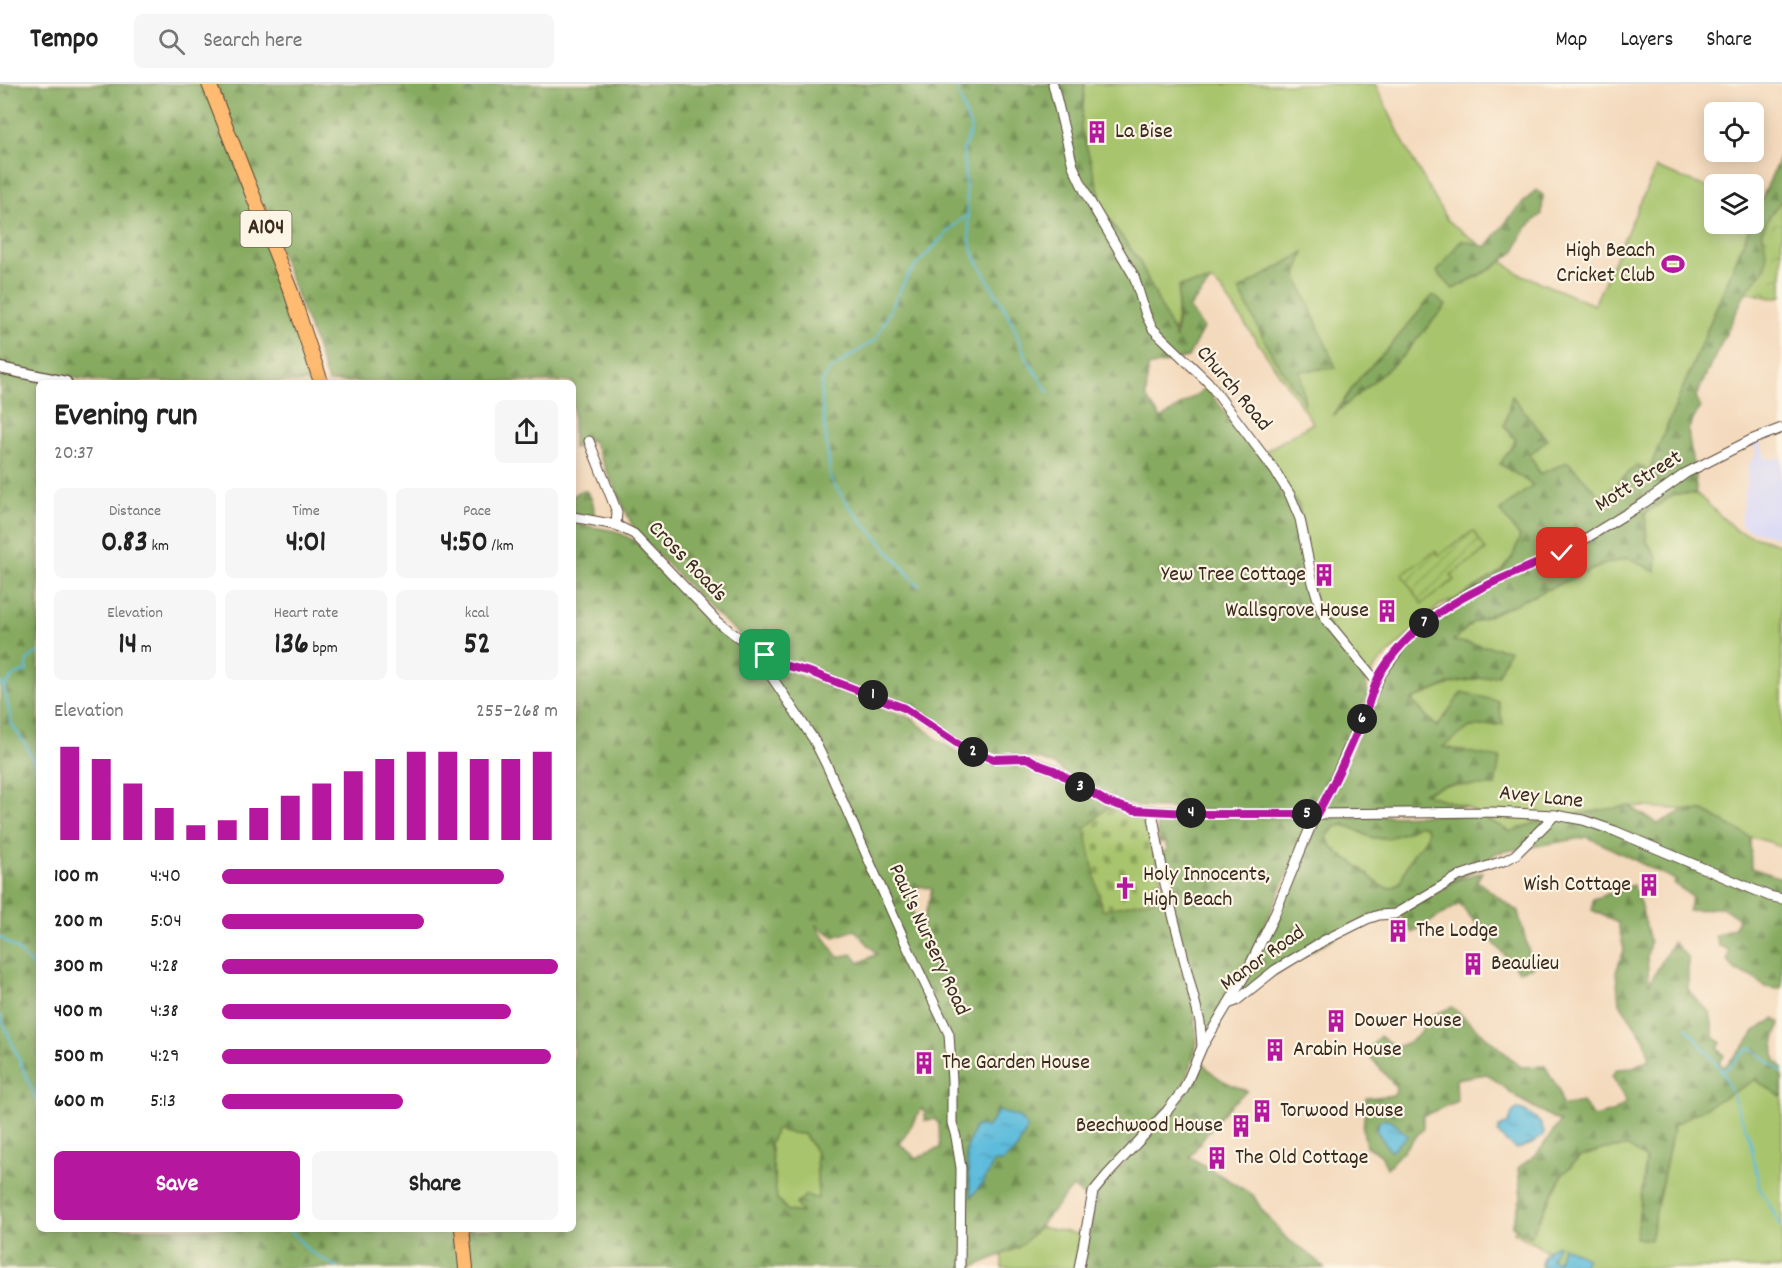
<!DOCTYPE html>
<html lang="en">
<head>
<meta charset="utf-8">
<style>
	:root { --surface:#fff; --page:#f6f6f6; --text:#222; --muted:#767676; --line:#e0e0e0; --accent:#b5179e }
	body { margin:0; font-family:Dekko,sans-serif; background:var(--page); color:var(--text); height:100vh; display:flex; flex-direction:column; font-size:22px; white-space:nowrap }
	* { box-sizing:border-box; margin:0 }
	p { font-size:20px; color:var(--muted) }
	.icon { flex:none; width:33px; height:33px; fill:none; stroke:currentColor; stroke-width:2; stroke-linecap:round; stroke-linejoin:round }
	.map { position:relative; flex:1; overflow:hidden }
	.drawer { position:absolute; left:36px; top:296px; width:540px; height:852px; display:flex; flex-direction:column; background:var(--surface); border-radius:9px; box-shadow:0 3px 15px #0003 }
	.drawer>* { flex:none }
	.fabs { position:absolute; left:1704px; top:18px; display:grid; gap:12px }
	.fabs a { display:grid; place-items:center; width:60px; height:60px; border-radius:9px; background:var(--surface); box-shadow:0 3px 15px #0003; font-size:30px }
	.pin { position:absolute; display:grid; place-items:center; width:51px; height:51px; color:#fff; margin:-26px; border-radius:12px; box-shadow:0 3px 9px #0006 }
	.km { position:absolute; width:30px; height:30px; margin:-15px; border-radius:50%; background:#222; color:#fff; font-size:16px; line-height:30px; text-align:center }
	.round { display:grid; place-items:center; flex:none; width:63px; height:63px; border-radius:9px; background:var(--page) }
	.head { display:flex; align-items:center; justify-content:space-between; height:102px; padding:0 18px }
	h1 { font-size:33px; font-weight:700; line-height:45px }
	.stats { display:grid; grid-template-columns:repeat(3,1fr); gap:9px; height:102px; padding:6px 18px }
	.stats div { display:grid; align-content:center; border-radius:9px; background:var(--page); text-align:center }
	.stats b { font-size:30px; font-weight:700 }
	.stats small { font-size:16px; font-weight:400 }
	.stats p { font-size:16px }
	.chart { height:168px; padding:12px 18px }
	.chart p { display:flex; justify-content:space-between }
	.chart svg { width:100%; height:108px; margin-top:6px; stroke:var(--accent); stroke-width:6 }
	.cta { display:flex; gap:12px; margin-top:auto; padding:12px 18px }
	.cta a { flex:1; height:69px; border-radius:9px; background:var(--accent); color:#fff; font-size:24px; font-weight:700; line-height:69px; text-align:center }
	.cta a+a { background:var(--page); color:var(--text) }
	ul { padding:0 18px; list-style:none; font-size:20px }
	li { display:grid; grid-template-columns:96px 72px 1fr; align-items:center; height:45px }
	li i { height:15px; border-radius:8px; background:var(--accent) }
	header { display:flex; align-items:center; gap:36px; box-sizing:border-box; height:84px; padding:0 30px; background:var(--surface); border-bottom:2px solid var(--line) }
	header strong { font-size:28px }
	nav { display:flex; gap:33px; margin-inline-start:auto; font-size:21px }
	.search { width:420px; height:54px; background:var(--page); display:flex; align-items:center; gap:15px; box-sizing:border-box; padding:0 21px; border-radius:9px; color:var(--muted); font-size:22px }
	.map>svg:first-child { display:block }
	.built { fill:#d7d7f8 }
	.grass { fill:#a8c56d; stroke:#727846; stroke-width:1.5 }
	.forest { fill:url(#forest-firs); stroke:#606a3f; stroke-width:1.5; fill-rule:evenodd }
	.cemetery { fill:url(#cemetery-stones); stroke:#727846; stroke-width:1.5 }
	.park { fill:url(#park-crowns); stroke:#727846; stroke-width:1.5 }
	.garden { fill:url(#garden-furrows); stroke:#727846; stroke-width:1.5 }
	.water { fill:url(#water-ripples); stroke:#4c737d; stroke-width:1.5 }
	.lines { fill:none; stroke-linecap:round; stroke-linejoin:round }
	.stream { stroke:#5dbcdc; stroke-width:2 }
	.minor-casing { stroke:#574436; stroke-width:11 }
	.tertiary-casing { stroke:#574436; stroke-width:13 }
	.primary-casing { stroke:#574436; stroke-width:16 }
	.minor { stroke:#fff; stroke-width:9 }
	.tertiary { stroke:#fff; stroke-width:10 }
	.primary { stroke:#ffbb71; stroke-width:14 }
	.route-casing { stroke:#fff; stroke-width:12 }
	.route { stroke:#b5179e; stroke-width:8 }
	.labels { text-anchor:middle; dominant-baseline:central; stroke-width:4.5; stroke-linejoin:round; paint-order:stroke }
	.shield { fill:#fcf5e5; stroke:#75675a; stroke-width:1.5 }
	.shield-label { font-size:21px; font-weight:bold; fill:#3b2a1e }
	.poi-label { font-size:22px; fill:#3b2a1e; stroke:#fcf5e5; text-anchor:start }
	.street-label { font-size:22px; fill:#3b2a1e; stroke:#fcf5e5 }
</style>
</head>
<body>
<header>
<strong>Tempo</strong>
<div class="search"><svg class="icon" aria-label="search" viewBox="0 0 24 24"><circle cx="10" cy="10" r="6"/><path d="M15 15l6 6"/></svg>Search here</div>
<nav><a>Map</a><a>Layers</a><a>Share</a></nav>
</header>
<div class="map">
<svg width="1782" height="1184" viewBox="0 0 1782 1184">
	<defs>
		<pattern id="forest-firs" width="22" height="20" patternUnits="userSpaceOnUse" patternTransform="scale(1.5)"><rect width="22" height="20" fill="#86aa60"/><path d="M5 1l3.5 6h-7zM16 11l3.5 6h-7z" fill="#6f8b4f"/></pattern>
		<pattern id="cemetery-stones" width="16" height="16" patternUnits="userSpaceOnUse" patternTransform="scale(1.5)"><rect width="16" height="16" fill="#a8c56d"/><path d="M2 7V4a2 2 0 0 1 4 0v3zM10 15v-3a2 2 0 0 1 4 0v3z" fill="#8aa059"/></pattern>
		<pattern id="park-crowns" width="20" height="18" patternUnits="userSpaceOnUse" patternTransform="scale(1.5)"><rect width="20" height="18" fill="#a8c56d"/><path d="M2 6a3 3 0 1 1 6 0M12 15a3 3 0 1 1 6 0" fill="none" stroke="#8aa059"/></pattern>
		<pattern id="garden-furrows" width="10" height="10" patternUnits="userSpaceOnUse" patternTransform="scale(1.5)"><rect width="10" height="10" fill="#a8c56d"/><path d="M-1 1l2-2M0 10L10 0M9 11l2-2" fill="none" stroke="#8aa059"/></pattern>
		<pattern id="water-ripples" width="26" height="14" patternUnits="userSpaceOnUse" patternTransform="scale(1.5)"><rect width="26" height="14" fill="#5dbcdc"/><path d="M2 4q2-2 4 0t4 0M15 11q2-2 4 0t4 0" fill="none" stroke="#4e99b2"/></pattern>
	</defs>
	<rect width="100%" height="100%" fill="#fcf5e5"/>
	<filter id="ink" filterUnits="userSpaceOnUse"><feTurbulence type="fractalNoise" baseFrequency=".0167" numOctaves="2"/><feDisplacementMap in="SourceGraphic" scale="12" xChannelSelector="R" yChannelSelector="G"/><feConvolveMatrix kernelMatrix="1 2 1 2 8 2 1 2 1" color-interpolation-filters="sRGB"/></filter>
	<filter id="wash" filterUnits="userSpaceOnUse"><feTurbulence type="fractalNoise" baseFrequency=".008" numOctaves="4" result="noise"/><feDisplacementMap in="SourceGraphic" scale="24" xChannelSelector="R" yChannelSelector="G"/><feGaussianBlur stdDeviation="1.35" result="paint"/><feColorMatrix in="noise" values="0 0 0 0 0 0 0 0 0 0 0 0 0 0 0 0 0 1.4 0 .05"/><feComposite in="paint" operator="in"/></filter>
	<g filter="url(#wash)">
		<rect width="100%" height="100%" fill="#f4dabd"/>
		<!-- built -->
		<path class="built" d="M1758,354L1766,375L1782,374V454L1750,446L1740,441L1749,380L1756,371V366L1752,357Z"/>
		<!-- grass -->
		<g class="grass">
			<path d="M1078,0H1375L1408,67L1447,136L1518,189L1594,221L1656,84L1714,106V140H1751L1649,386L1637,382L1601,413L1540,390L1530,371L1547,356H1516L1533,401L1520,453L1513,472L1502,487L1456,515L1439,522L1376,582L1366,598L1316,523L1257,372L1313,339L1221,205L1211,197L1179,202L1175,249L1102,134L1062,41Z"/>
			<path d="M1675,410H1697L1737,447L1782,461V764L1770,758L1750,753L1704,727L1629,722L1510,748L1466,723L1422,710L1445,701L1495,702L1442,663L1470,643L1503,640L1437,643L1411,616L1452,599L1498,591L1508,566L1453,557L1472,539L1605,480L1629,474L1657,473L1647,458L1645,429Z"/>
			<path d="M1342,741C1353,742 1359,748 1368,752C1384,759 1406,749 1419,741L1426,743C1430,757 1421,759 1414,769C1408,777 1405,788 1400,798L1394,803L1388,804L1381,802L1353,778L1339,771L1329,759L1327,752L1335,743Z"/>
			<path d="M1729,982L1782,994V1184H1541L1550,1169L1514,1148L1591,1038L1679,1005Z"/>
			<path d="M776,1045L790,1049L804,1050L816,1068L818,1115L806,1111L797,1119L803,1129L788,1127L777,1116L770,1060Z"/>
			<path d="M1039,1143L1079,1150L1076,1184H1002V1170L1019,1162Z"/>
		</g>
		<!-- forest -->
		<g class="forest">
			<path d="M0,0H205L282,196L316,298H101L0,283Z"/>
			<path d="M216,0H1085L1081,44L1100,110V123L1139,176L1176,255L1179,202L1211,197L1189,224L1203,244L1188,273L1148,283L1146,313L1161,335L1206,304L1299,421L1316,523L1366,598L1368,610L1317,726L1264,729L1143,723L1115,717L1095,707L1054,681L1039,675L987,669L970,664L918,631L782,577L738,549L714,528L635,447L592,356L573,364V298H328L315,259Z"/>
			<path d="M1782,67V116L1771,130L1762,147L1768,172L1763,189L1746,208L1696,312L1700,323L1688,346L1697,410H1675L1645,429L1647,458L1657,473L1656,488L1629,474L1605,480L1472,539L1453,557L1509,566L1498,591L1452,599L1411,616L1437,643L1462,608L1498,617L1503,640L1470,643L1443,663L1500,674L1495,702L1445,701L1423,709L1466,723L1436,726H1327V719L1342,690L1377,611L1373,610L1405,559L1456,515L1502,487L1513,472L1520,453L1500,427L1533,401L1500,380L1516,356L1504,342L1512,312L1547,356L1530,371L1540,390L1568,378L1601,413L1637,381L1649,386L1751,140H1754V134Z"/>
			<path d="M1536,106L1543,111L1542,130L1526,144L1515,167L1493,184L1453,205L1437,188L1461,156L1486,163L1516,126Z"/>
			<path d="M1304,168L1296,191L1336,284L1300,287L1305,320L1272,271L1239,206Z"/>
			<path d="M1433,211L1446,221L1403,272L1333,332L1360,293L1387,266Z"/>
			<path d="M0,290L63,298H39V1144L457,1145L461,1184H0Z"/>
			<path d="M581,407H586C594,415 594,423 594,433L573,431V412Z"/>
			<path d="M573,439L615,447L633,456L650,471L714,540L761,577L913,635L935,654L960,670L984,677H1010L1039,682L1055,689L1108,723L1085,745L1165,813L1195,931L1197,959L1191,982L1178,1012L1090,1107L1086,1114L1073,1103L1031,1152L1019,1163L971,1184H470L466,1145L573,1144ZM919,802L932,805L921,845C909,828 911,819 919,802ZM815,840L834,853L855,846L877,870L859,879L852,870L838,873ZM921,1025L925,1027V1037L934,1034L939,1040L940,1064L916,1074L900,1060ZM975,1043L1027,1044L1017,1065L994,1078L971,1113L966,1067ZM776,1045L790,1049L804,1050L816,1068L818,1115L806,1111L796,1120L802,1129L788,1127L777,1115L770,1060Z"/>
			<path d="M1629,722L1658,740L1682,727H1704L1750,753L1751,784L1782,794V902L1778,905L1765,903L1751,892L1736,887L1727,876L1729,866L1719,862L1715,852L1734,844L1738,834L1722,823L1688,827L1692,813L1674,799L1677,797L1588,753L1495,769L1487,780L1397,825L1369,832L1235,914L1263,861L1321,735L1327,733L1478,730L1510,748L1548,734ZM1342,741C1353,742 1359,748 1368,752C1384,759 1406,749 1419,741L1426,743C1430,757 1421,759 1414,769C1408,778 1405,788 1400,798L1394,803L1388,804L1381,802L1353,778L1339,770L1329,759L1327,752L1335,743Z"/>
			<path d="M1166,732L1297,734L1307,740C1279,814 1248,884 1204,951L1161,768L1167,767L1166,759H1159L1157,740L1159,735Z"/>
			<path d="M1482,788L1477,797L1518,828L1533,883L1519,887L1459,820L1412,849L1400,830L1458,796Z"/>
			<path d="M1633,801L1641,822L1650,857L1647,874L1649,900L1673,858L1688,874V905L1697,917L1710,928L1714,953L1721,959L1718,964L1724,972L1719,979L1724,983L1742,965L1755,947L1774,935L1780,939C1776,954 1767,971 1782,983V1013L1755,996L1674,1041L1650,1156L1636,1154L1646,1075L1628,1063L1605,1065L1580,1073L1563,1090L1530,1153L1512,1142L1521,1113L1518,1084L1537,1070L1560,1038L1521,1016L1487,990L1456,995L1457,1017L1423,1032V1045L1387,1084L1381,1071L1366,1062L1363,1046L1366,1014L1395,1011L1396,1003L1366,968L1380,952L1395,963C1410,959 1424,952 1425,934L1452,923L1521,983L1545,982L1559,1006L1562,1022L1582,1018L1594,1033L1613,1028L1627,1018L1612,992L1617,985L1633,984L1650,974L1644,955L1619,918L1616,888L1624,866L1618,839L1592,826L1593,815Z"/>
			<path d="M1201,979H1203C1215,995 1229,1000 1247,1007C1223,1025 1207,1049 1190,1073L1253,1111L1262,1126L1286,1154L1309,1170L1324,1184H1083L1096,1112L1104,1099L1176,1025L1188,1005L1197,981Z"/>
		</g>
		<!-- cemetery -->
		<path class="cemetery" d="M1108,723L1118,728L1147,737L1150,741L1165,813L1102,826L1085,745Z"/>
		<!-- park -->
		<path class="park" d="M1782,116V212L1772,214L1746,208C1769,182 1770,181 1762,147L1771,130Z"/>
		<!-- garden -->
		<path class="garden" d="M1473,447L1486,466L1451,491L1454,496L1422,520L1402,491L1435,467L1439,471Z"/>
		<!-- water -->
		<g class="water">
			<path d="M1517,1025C1528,1026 1544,1038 1544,1050L1532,1060L1517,1065L1505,1057L1498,1049L1499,1043L1509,1039L1512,1029Z"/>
			<path d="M998,1027L1019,1033L1027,1044L1017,1065L1002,1078H994L983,1099L971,1113L966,1067L975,1042L988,1043Z"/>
			<path d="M1380,1036H1390L1408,1052L1390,1067L1376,1046Z"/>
			<path d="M1558,1161L1551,1176L1558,1178L1562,1162L1587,1174L1582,1184L1570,1180L1558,1184H1544L1541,1180C1543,1170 1548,1164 1558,1161Z"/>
		</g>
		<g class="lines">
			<!-- stream -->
			<g class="stream">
				<path d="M957,0L959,12L971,46L967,56"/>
				<path d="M968,131L970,158L975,173L1012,238L1026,273L1048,308"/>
				<path d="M919,502L849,422L831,396L821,311L822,298L829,287L876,255L908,191L951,144L968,131L963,67L967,57"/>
				<path d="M0,598L4,604L12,641L26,661L39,691"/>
				<path d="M4,603L15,591L27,587V576L39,567"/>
				<path d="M0,853L20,868L39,890"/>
				<path d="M0,931L39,1022"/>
				<path d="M1687,944L1723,988L1750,1055L1759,1102L1782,1144"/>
				<path d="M1723,988L1750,963L1782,988"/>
				<path d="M288,1144L309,1167L338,1184"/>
			</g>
		</g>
	</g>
	<g filter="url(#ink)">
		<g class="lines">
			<!-- minor casing -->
			<g class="minor-casing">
				<g id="minor">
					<path d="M1053,0L1073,82L1088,114L1134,192L1146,231L1153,245L1208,298L1275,387L1290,411L1300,435L1313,499L1321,526L1327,537L1377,598"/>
					<path d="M589,357L617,428L616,441"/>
					<path d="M573,433L616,441L634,450L716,536L735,551L765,571L784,581L810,588L905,624L967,666L994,675L1028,674L1040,681L1054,686L1107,718L1134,726L1204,730H1317L1492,728L1555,731L1583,736L1615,747L1769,812L1782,815"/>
					<path d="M765,571L763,575L767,586L814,656L828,684L906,860L949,950L952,997V1039L956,1053L961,1084L960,1184"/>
					<path d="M1152,727L1165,800L1200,938L1202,962"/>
					<path d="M1228,920L1245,891L1273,834L1314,734L1328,710L1381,590L1405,557L1434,530L1478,504L1562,469L1644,419L1686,389L1751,356L1782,344"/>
					<path d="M1079,1184L1093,1108L1107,1091L1167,1027L1184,1005L1202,963L1228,920L1236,917L1275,886L1323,857L1367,835L1379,831L1395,830L1459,792L1506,776L1515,771L1555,731"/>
				</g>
			</g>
			<!-- tertiary casing -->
			<g class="tertiary-casing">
				<path id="tertiary" d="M0,284L66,298"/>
			</g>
			<!-- primary casing -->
			<g class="primary-casing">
				<g id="primary">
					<path d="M209,0L291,208L321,298"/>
					<path d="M462,1144L466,1184"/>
				</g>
			</g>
			<!-- minor -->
			<use href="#minor" class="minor"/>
			<!-- tertiary -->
			<use href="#tertiary" class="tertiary"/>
			<!-- primary -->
			<use href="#primary" class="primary"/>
		</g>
	</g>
	<g class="lines" filter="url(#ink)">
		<!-- route casing -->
		<g class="route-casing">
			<path id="route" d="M765,571L784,581L810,588L904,624L967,666L994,675L1028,674L1040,681L1054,686L1107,718L1134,726L1204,730H1317C1336,697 1351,662 1366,627C1371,614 1374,600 1381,588C1422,522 1494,498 1562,469"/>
		</g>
		<!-- route -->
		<use href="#route" class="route"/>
	</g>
	<!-- icons -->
	<defs>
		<g id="building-bare" transform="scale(1.8)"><path d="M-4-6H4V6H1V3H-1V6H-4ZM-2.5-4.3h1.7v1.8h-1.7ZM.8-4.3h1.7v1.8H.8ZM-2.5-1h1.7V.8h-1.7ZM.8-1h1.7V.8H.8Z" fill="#b5179e" stroke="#fcf5e5" stroke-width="2.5" paint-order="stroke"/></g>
		<g id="stadium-bare" transform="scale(1.8)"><path d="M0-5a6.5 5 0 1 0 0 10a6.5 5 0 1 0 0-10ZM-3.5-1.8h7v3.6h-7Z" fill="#b5179e" stroke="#fcf5e5" stroke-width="2.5" paint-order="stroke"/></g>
		<g id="church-bare" transform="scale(1.8)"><path d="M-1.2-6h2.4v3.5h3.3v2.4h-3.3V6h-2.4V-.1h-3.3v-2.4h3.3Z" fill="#b5179e" stroke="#fcf5e5" stroke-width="2.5" paint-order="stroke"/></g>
	</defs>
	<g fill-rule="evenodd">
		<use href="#building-bare" x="1097" y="48"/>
		<use href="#stadium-bare" x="1673" y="180"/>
		<use href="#building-bare" x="1324" y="491"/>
		<use href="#building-bare" x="1387" y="527"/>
		<use href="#building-bare" x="1649" y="801"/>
		<use href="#church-bare" x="1125" y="804"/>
		<use href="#building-bare" x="1398" y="847"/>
		<use href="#building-bare" x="1473" y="880"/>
		<use href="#building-bare" x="1336" y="937"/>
		<use href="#building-bare" x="1275" y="966"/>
		<use href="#building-bare" x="924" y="979"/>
		<use href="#building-bare" x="1262" y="1027"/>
		<use href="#building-bare" x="1241" y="1042"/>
		<use href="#building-bare" x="1217" y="1074"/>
	</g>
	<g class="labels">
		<!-- shield labels -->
		<rect class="shield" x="240.5" y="127" width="51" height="36" rx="4.5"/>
		<g class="shield-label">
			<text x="266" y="145">A104</text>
		</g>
		<!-- poi labels -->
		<g class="poi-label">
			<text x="1115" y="48">La Bise</text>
			<text x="1655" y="167" text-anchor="end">High Beach<tspan x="1655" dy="25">Cricket Club</tspan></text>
			<text x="1306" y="491" text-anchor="end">Yew Tree Cottage</text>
			<text x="1369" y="527" text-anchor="end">Wallsgrove House</text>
			<text x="1143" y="791">Holy Innocents,<tspan x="1143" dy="25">High Beach</tspan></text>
			<text x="1631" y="801" text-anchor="end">Wish Cottage</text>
			<text x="1416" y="847">The Lodge</text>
			<text x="1491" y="880">Beaulieu</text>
			<text x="1354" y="937">Dower House</text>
			<text x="1293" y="966">Arabin House</text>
			<text x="942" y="979">The Garden House</text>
			<text x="1280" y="1027">Torwood House</text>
			<text x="1223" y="1042" text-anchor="end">Beechwood House</text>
			<text x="1235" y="1074">The Old Cottage</text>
		</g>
		<!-- street labels -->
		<g class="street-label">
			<text transform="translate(1233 305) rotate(50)">Church Road</text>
			<text transform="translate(1639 398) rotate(-32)">Mott Street</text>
			<text transform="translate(687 478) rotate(46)">Cross Roads</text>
			<text transform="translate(1541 714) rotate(6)">Avey Lane</text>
			<text transform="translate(928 856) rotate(65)">Paul's Nursery Road</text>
			<text transform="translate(1263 875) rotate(-35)">Manor Road</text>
		</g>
	</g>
</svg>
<div class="fabs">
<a><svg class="icon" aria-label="locate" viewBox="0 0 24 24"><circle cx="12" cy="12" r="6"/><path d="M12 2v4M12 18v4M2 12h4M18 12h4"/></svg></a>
<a><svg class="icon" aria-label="layers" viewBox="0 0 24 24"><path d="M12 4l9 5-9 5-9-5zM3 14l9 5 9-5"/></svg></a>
</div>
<div class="pin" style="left:765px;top:571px;background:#1e9e55"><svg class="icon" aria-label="arrive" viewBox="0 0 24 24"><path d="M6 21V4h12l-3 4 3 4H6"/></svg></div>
<div class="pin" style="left:1562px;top:469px;background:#d93025"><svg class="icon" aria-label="check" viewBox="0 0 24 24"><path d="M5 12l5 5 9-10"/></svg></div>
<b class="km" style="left:873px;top:611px">1</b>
<b class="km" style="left:973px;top:668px">2</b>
<b class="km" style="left:1080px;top:703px">3</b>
<b class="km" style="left:1191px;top:729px">4</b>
<b class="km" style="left:1307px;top:730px">5</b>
<b class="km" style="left:1362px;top:635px">6</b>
<b class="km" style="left:1424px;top:539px">7</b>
<section class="drawer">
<div class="head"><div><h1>Evening run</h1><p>20:37</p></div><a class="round"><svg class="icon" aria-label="share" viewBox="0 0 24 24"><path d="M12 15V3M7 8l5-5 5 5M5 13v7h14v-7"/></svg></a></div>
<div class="stats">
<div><p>Distance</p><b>0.83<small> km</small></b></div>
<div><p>Time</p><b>4:01</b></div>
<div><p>Pace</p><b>4:50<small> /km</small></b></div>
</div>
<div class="stats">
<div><p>Elevation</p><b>14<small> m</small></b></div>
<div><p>Heart rate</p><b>136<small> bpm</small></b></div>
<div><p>kcal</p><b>52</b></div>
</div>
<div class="chart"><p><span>Elevation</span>255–268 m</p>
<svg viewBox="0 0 160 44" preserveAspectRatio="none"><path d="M5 44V6M15 44V11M25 44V21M35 44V31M45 44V38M55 44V36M65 44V31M75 44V26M85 44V21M95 44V16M105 44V11M115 44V8M125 44V8M135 44V11M145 44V11M155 44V8"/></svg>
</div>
<ul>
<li><b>100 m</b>4:40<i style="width:84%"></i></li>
<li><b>200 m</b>5:04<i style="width:60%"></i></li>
<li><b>300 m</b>4:28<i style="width:100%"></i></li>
<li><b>400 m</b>4:38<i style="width:86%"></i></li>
<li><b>500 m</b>4:29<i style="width:98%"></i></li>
<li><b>600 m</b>5:13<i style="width:54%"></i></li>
</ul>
<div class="cta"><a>Save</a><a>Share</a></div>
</section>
</div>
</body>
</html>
